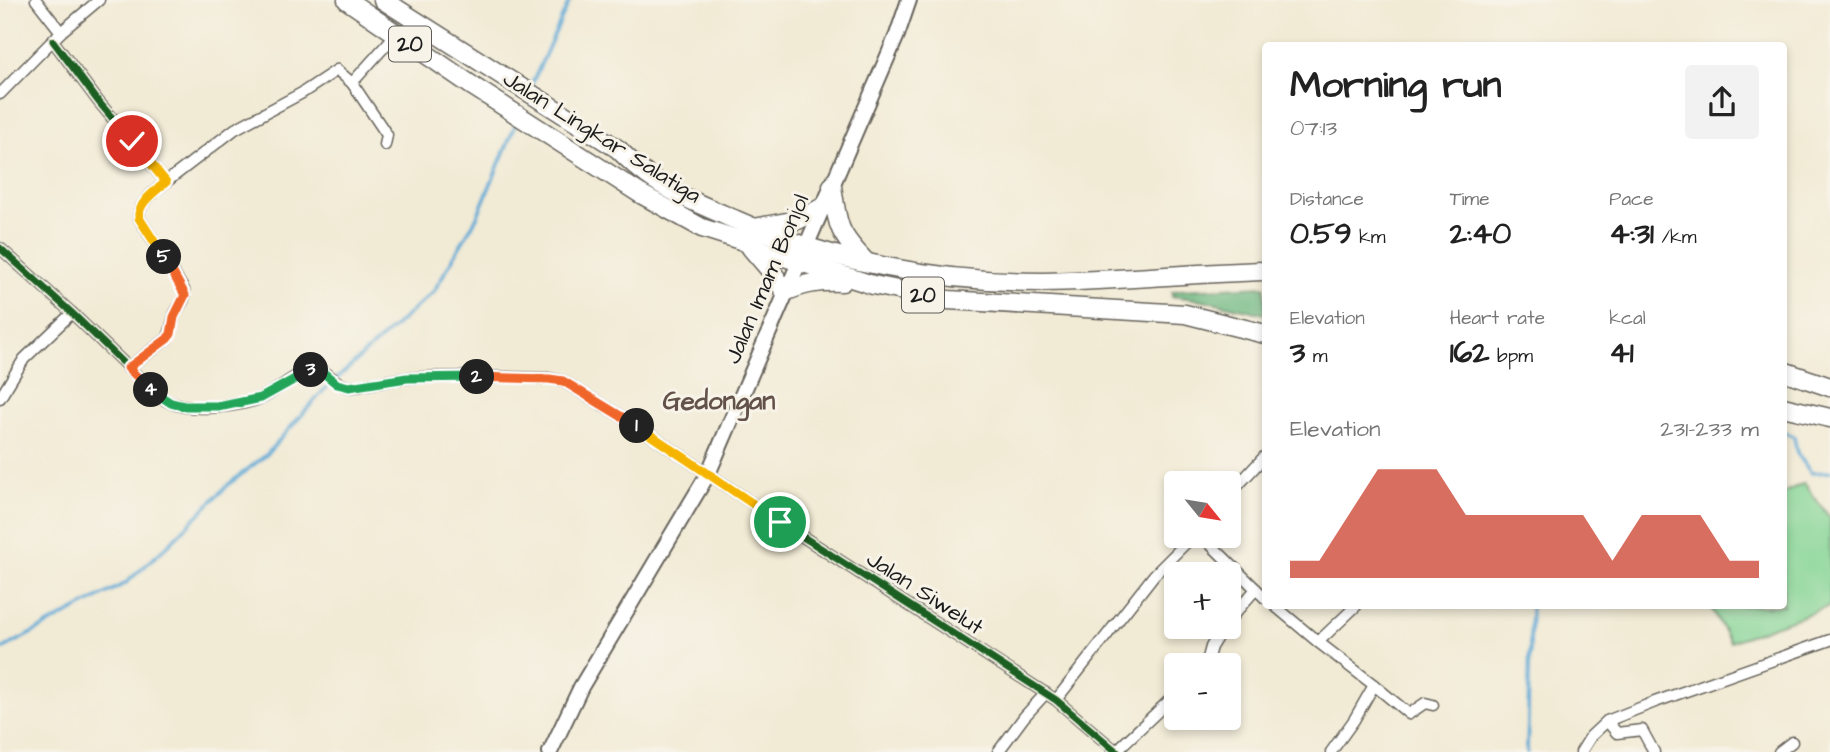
<!DOCTYPE html>
<html lang="en">
<head>
<meta charset="utf-8">
<style>
	:root { --surface:#fff; --page:#f2f2f2; --text:#222; --muted:#767676; --accent:#c8321e }
	body { margin:0; font-family:"Architects Daughter",sans-serif; background:var(--page); color:var(--text); height:100vh; display:flex; flex-direction:column; font-size:26px; white-space:nowrap }
	* { box-sizing:border-box; margin:0 }
	p { font-size:23px; color:var(--muted) }
	.icon { flex:none; width:38px; height:38px; fill:none; stroke:currentColor; stroke-width:2; stroke-linecap:round; stroke-linejoin:round }
	.map { position:relative; flex:1; overflow:hidden }
	.details { position:absolute; left:1262px; top:42px; width:525px; height:567px; display:flex; flex-direction:column; background:var(--surface); border-radius:7px; box-shadow:0 4px 10px #0003 }
	.details>* { flex:none }
	.needle { width:46px; rotate:120deg }
	.fabs { position:absolute; left:1164px; top:471px; display:grid; gap:14px }
	.fabs a { display:grid; place-items:center; width:77px; height:77px; border-radius:7px; background:var(--surface); box-shadow:0 4px 10px #0003; font-size:35px }
	.pin { position:absolute; display:grid; place-items:center; width:60px; height:60px; color:#fff; margin:-30px; border:4px solid #fff; border-radius:50%; box-shadow:0 2px 7px #0007 }
	.km { position:absolute; width:35px; height:35px; margin:-18px; border-radius:50%; background:#222; color:#fff; font-size:19px; line-height:35px; text-align:center }
	.round { display:grid; place-items:center; flex:none; width:74px; height:74px; border-radius:7px; background:var(--page) }
	.summary { display:flex; align-items:center; justify-content:space-between; height:119px; padding:0 28px }
	h1 { font-size:38px; font-weight:700; line-height:52px }
	.metrics { display:grid; grid-template-columns:repeat(3,1fr); gap:10px; height:119px; padding:7px 28px }
	.metrics div { display:grid; align-content:center }
	.metrics b { font-size:30px; font-weight:700 }
	.metrics small { font-size:19px; font-weight:400 }
	.metrics p { font-size:19px }
	.chart { height:196px; padding:14px 28px }
	.chart p { display:flex; justify-content:space-between }
	.chart svg { width:100%; height:126px; margin-top:7px; fill:var(--accent); opacity:.7 }
	.map>svg:first-child { display:block }
	.green { fill:#83d494; stroke:#507858; stroke-width:2 }
	.forest { fill:#6ab67e; stroke:#43694d; stroke-width:2 }
	.lines { fill:none; stroke-linecap:round; stroke-linejoin:round }
	.stream { stroke:#5da9d6; stroke-width:3.5 }
	.street-casing { stroke:#67645c; stroke-width:13 }
	.secondary-casing { stroke:#67645c; stroke-width:18 }
	.highway-casing { stroke:#67645c; stroke-width:21 }
	.street { stroke:#fff; stroke-width:10 }
	.secondary { stroke:#fff; stroke-width:14 }
	.highway { stroke:#fff; stroke-width:18 }
	.cycleway-casing { stroke:#f7f3e8; stroke-width:11 }
	.cycleway { stroke:#1b5e20; stroke-width:7 }
	.split-1-casing { stroke:#fff; stroke-width:14 }
	.split-2-casing { stroke:#fff; stroke-width:14 }
	.split-3-casing { stroke:#fff; stroke-width:14 }
	.split-4-casing { stroke:#fff; stroke-width:14 }
	.split-5-casing { stroke:#fff; stroke-width:14 }
	.split-6-casing { stroke:#fff; stroke-width:14 }
	.split-1 { stroke:#f5b400; stroke-width:9 }
	.split-2 { stroke:#f0652b; stroke-width:9 }
	.split-3 { stroke:#22a559; stroke-width:9 }
	.split-4 { stroke:#22a559; stroke-width:9 }
	.split-5 { stroke:#f0652b; stroke-width:9 }
	.split-6 { stroke:#f5b400; stroke-width:9 }
	.labels { text-anchor:middle; dominant-baseline:central; stroke-width:6; stroke-linejoin:round; paint-order:stroke }
	.shield { fill:#f7f3e8; stroke:#5e5c59; stroke-width:2 }
	.shield-label { font-size:21px; font-weight:bold; fill:#1c1c1c }
	.street-label { font-size:23px; fill:#1c1c1c; stroke:#f7f3e8 }
	.quarter-label { font-size:26px; font-weight:bold; fill:#63524a; stroke:#f7f3e8 }
</style>
</head>
<body>
<div class="map">
<svg width="1830" height="752" viewBox="0 0 1830 752">
	<rect width="100%" height="100%" fill="#f7f3e8"/>
	<filter id="ink" filterUnits="userSpaceOnUse"><feTurbulence type="fractalNoise" baseFrequency=".0143" numOctaves="2"/><feDisplacementMap in="SourceGraphic" scale="14" xChannelSelector="R" yChannelSelector="G"/><feConvolveMatrix kernelMatrix="1 2 1 2 8 2 1 2 1" color-interpolation-filters="sRGB"/></filter>
	<filter id="wash" filterUnits="userSpaceOnUse"><feTurbulence type="fractalNoise" baseFrequency=".00686" numOctaves="4" result="noise"/><feDisplacementMap in="SourceGraphic" scale="28" xChannelSelector="R" yChannelSelector="G"/><feGaussianBlur stdDeviation="1.57" result="paint"/><feColorMatrix in="noise" values="0 0 0 0 0 0 0 0 0 0 0 0 0 0 0 0 0 1.4 0 .05"/><feComposite in="paint" operator="in"/></filter>
	<g filter="url(#wash)">
		<rect width="100%" height="100%" fill="#f1ead4"/>
		<!-- green -->
		<path class="green" d="M1804,483L1830,518V606L1730,642L1710,606H1783V493Z"/>
		<!-- forest -->
		<path class="forest" d="M1265,286V314L1203,300L1172,296V292L1180,290Z"/>
		<g class="lines">
			<!-- stream -->
			<g class="stream">
				<path d="M530,88L570,0"/>
				<path d="M1783,432L1794,437L1797,453L1811,473L1830,472"/>
				<path d="M0,650L126,583L165,548L229,484L266,455L323,391L434,291L477,217L517,121"/>
				<path d="M1527,752L1531,606"/>
			</g>
		</g>
	</g>
	<g filter="url(#ink)">
		<g class="lines">
			<!-- street casing -->
			<g class="street-casing">
				<g id="street">
					<path d="M36,0L61,32"/>
					<path d="M53,41L98,101L166,182C156,191 137,203 139,218L184,290C187,303 177,305 174,317C171,325 172,331 167,339L128,368"/>
					<path d="M352,83L396,34"/>
					<path d="M0,94L61,32L99,0"/>
					<path d="M166,182L235,129L302,93L337,70L352,83L387,135L385,145"/>
					<path d="M0,248L72,313L157,395C161,398 166,401 171,403C192,412 240,407 261,398C278,391 294,373 313,370C328,367 335,387 351,387C370,386 390,379 409,378C456,375 503,377 549,378L563,381L637,426L780,522L1056,700L1117,752"/>
					<path d="M0,398L24,359L72,313"/>
					<path d="M1228,496L1265,456"/>
					<path d="M1202,536L1265,598"/>
					<path d="M1275,606L1318,642"/>
					<path d="M1228,621L1256,589"/>
					<path d="M1206,665L1211,647L1224,626"/>
					<path d="M1374,685L1409,714L1425,703L1433,705"/>
					<path d="M1056,700L1154,575L1193,536"/>
					<path d="M1607,721L1617,733L1642,730L1654,752"/>
					<path d="M1116,751L1176,694"/>
					<path d="M998,752L1024,717L1046,693"/>
					<path d="M1331,752L1354,720L1374,685L1318,642L1356,606"/>
					<path d="M1581,752L1591,736L1607,721L1655,702L1830,640"/>
					<path d="M1779,752L1792,742"/>
				</g>
			</g>
			<!-- secondary casing -->
			<g class="secondary-casing">
				<path id="secondary" d="M550,752L581,687L708,474L897,35L909,0"/>
			</g>
			<!-- highway casing -->
			<g class="highway-casing">
				<g id="highway">
					<path d="M347,0L474,87L639,193L702,228L743,241L765,251L873,285L948,300L1185,314L1265,334"/>
					<path d="M383,0L618,149C627,158 636,167 646,174C673,194 706,207 736,220C831,262 938,282 1042,282C1116,281 1191,273 1265,271"/>
					<path d="M832,186C838,226 837,232 866,262"/>
					<path d="M754,228L798,220L823,207"/>
					<path d="M751,248L775,276L785,292C805,283 820,281 842,282"/>
					<path d="M1783,371L1830,387"/>
					<path d="M1783,407L1830,418"/>
				</g>
			</g>
			<!-- street -->
			<use href="#street" class="street"/>
			<!-- secondary -->
			<use href="#secondary" class="secondary"/>
			<!-- highway -->
			<use href="#highway" class="highway"/>
			<!-- cycleway casing -->
			<g class="cycleway-casing">
				<g id="cycleway">
					<path d="M53,41L98,101L166,182C156,191 137,203 139,218L184,290C187,303 177,305 174,317C171,325 172,331 167,339L128,368"/>
					<path d="M0,248L72,313L157,395C161,398 166,401 171,403C192,412 240,407 261,398C278,391 294,373 313,370C328,367 335,387 351,387C370,386 390,379 409,378C456,375 503,377 549,378L563,381L637,426L780,522L1056,700L1117,752"/>
				</g>
			</g>
			<!-- cycleway -->
			<use href="#cycleway" class="cycleway"/>
		</g>
	</g>
	<g class="lines" filter="url(#ink)">
		<!-- split-1 casing -->
		<g class="split-1-casing">
			<path id="split-1" d="M637,426L780,522"/>
		</g>
		<!-- split-2 casing -->
		<g class="split-2-casing">
			<path id="split-2" d="M477,377L549,379L563,381L637,426"/>
		</g>
		<!-- split-3 casing -->
		<g class="split-3-casing">
			<path id="split-3" d="M311,370H320L337,384L349,387L407,378L477,377"/>
		</g>
		<!-- split-4 casing -->
		<g class="split-4-casing">
			<path id="split-4" d="M151,390L171,403L184,406H223L261,398L311,370"/>
		</g>
		<!-- split-5 casing -->
		<g class="split-5-casing">
			<path id="split-5" d="M151,390L128,368L167,339L171,334L174,317L185,295L164,257"/>
		</g>
		<!-- split-6 casing -->
		<g class="split-6-casing">
			<path id="split-6" d="M132,141L166,182C156,191 137,203 139,218L164,257"/>
		</g>
		<!-- split-1 -->
		<use href="#split-1" class="split-1"/>
		<!-- split-2 -->
		<use href="#split-2" class="split-2"/>
		<!-- split-3 -->
		<use href="#split-3" class="split-3"/>
		<!-- split-4 -->
		<use href="#split-4" class="split-4"/>
		<!-- split-5 -->
		<use href="#split-5" class="split-5"/>
		<!-- split-6 -->
		<use href="#split-6" class="split-6"/>
	</g>
	<g class="labels">
		<!-- shield labels -->
		<g class="shield">
			<rect x="389" y="26.5" width="42" height="35" rx="5"/>
			<rect x="902" y="277.5" width="42" height="35" rx="5"/>
		</g>
		<g class="shield-label">
			<text x="410" y="44">20</text>
			<text x="923" y="295">20</text>
		</g>
		<!-- street labels -->
		<g class="street-label">
			<text transform="translate(602 137) rotate(32)">Jalan Lingkar Salatiga</text>
			<text transform="translate(767 279) rotate(-67)">Jalan Imam Bonjol</text>
			<text transform="translate(925 593) rotate(33)">Jalan Siwelut</text>
		</g>
		<!-- quarter labels -->
		<g class="quarter-label">
			<text x="719" y="401">Gedongan</text>
		</g>
	</g>
</svg>
<div class="fabs">
<a><svg class="needle" viewBox="-14 -14 28 28"><path d="M0-13l5 13h-10z" fill="#e53935"/><path d="M0 13l5-13h-10z" fill="#767676"/></svg></a>
<a>+</a>
<a>−</a>
</div>
<div class="pin" style="left:780px;top:522px;background:#1e9e55"><svg class="icon" aria-label="arrive" viewBox="0 0 24 24"><path d="M6 21V4h12l-3 4 3 4H6"/></svg></div>
<div class="pin" style="left:132px;top:141px;background:#d93025"><svg class="icon" aria-label="check" viewBox="0 0 24 24"><path d="M5 12l5 5 9-10"/></svg></div>
<b class="km" style="left:637px;top:426px">1</b>
<b class="km" style="left:477px;top:377px">2</b>
<b class="km" style="left:311px;top:370px">3</b>
<b class="km" style="left:151px;top:390px">4</b>
<b class="km" style="left:164px;top:257px">5</b>
<section class="details">
<div class="summary"><div><h1>Morning run</h1><p>07:13</p></div><a class="round"><svg class="icon" aria-label="share" viewBox="0 0 24 24"><path d="M12 15V3M7 8l5-5 5 5M5 13v7h14v-7"/></svg></a></div>
<div class="metrics">
<div><p>Distance</p><b>0.59<small> km</small></b></div>
<div><p>Time</p><b>2:40</b></div>
<div><p>Pace</p><b>4:31<small> /km</small></b></div>
</div>
<div class="metrics">
<div><p>Elevation</p><b>3<small> m</small></b></div>
<div><p>Heart rate</p><b>162<small> bpm</small></b></div>
<div><p>kcal</p><b>41</b></div>
</div>
<div class="chart"><p><span>Elevation</span>231–233 m</p>
<svg viewBox="0 0 160 44" preserveAspectRatio="none"><path d="M0 44V38L10 38L20 22L30 6L40 6L50 6L60 22L70 22L80 22L90 22L100 22L110 38L120 22L130 22L140 22L150 38L160 38V44z"/></svg>
</div>
</section>
</div>
</body>
</html>
